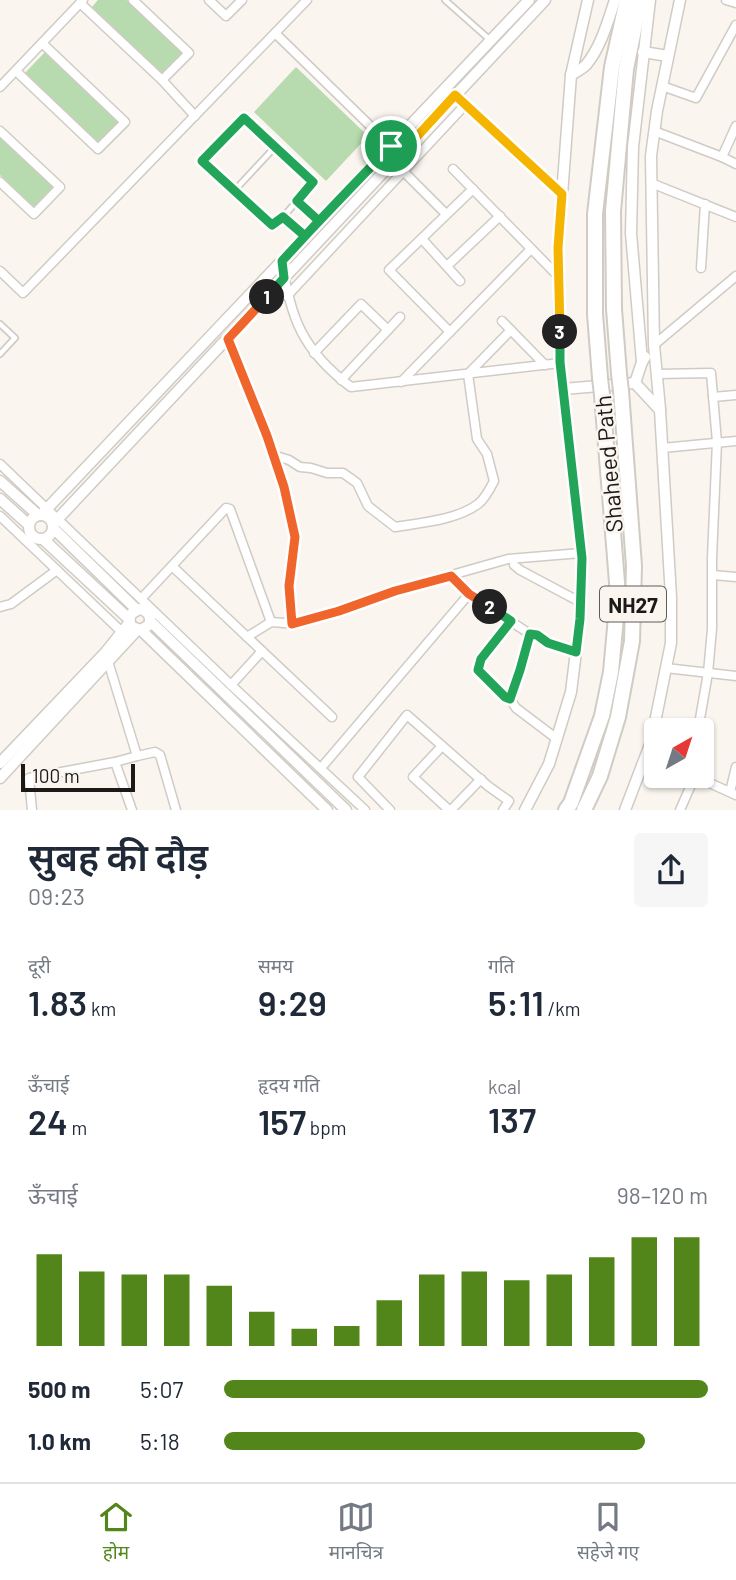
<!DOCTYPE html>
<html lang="hi">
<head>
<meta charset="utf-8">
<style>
	:root { --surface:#fff; --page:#f6f6f7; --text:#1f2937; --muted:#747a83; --line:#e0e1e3; --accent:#52861b }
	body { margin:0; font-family:Barlow,"Noto Sans Devanagari",sans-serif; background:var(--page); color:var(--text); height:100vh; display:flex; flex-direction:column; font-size:26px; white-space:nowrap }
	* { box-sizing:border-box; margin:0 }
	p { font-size:23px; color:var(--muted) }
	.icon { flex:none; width:38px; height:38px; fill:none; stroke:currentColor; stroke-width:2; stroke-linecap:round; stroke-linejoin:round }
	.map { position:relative; height:810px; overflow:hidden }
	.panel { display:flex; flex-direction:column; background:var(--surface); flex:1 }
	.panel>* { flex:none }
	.needle { width:46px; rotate:39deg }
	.tools { position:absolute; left:644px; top:718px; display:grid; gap:14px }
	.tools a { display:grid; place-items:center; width:70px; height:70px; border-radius:7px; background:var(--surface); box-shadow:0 2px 5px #0004; font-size:35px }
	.scale { position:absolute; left:21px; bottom:18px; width:114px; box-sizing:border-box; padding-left:7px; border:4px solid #1c1a18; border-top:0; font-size:19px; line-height:24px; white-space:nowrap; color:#1c1a18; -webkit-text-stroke:5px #faf5ef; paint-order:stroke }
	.pin { position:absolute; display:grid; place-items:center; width:60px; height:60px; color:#fff; margin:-30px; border:4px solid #fff; border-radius:50%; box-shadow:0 2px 7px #0007 }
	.km { position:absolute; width:35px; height:35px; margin:-18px; border-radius:50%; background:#222; color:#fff; font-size:19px; line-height:35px; text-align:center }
	.round { display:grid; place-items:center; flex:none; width:74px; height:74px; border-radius:7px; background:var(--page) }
	.headline { display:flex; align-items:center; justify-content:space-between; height:119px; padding:0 28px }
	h1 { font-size:38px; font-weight:600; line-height:52px }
	.metrics { display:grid; grid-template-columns:repeat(3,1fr); gap:10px; height:119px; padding:7px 28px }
	.metrics div { display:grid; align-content:center }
	.metrics b { font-size:35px; font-weight:600 }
	.metrics small { font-size:19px; font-weight:400 }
	.metrics p { font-size:19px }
	.chart { height:196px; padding:14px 28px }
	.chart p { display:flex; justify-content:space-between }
	.chart svg { width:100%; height:126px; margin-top:7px; stroke:var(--accent); stroke-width:6 }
	ul { padding:0 28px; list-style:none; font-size:23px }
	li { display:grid; grid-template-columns:112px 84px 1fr; align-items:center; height:52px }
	li i { height:18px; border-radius:9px; background:var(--accent) }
	.tabs { display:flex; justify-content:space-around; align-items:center; height:98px; border-top:2px solid var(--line); background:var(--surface); font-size:19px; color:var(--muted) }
	.tabs a { display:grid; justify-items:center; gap:4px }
	.tabs .current { color:var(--accent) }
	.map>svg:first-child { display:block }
	.green { fill:#b7dbaf }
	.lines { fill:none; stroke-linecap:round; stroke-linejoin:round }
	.service-casing { stroke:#d0cbc5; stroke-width:8 }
	.minor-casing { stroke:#d0cbc5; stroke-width:11 }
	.tertiary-casing { stroke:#d0cbc5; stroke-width:13 }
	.trunk-casing { stroke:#d0cbc5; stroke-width:18 }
	.service { stroke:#fff; stroke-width:4.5 }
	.minor { stroke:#fff; stroke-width:8 }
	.tertiary { stroke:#fff; stroke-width:10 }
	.trunk { stroke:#fff; stroke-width:14 }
	.trunk-bridge-casing { stroke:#d0cbc5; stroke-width:18; stroke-linecap:butt }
	.trunk-bridge { stroke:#fff; stroke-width:14 }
	.split-1-casing { stroke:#fff; stroke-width:14 }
	.split-2-casing { stroke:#fff; stroke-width:14 }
	.split-3-casing { stroke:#fff; stroke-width:14 }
	.split-4-casing { stroke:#fff; stroke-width:14 }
	.split-1 { stroke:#22a559; stroke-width:9 }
	.split-2 { stroke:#f0652b; stroke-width:9 }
	.split-3 { stroke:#22a559; stroke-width:9 }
	.split-4 { stroke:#f5b400; stroke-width:9 }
	.labels { text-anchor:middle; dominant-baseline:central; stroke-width:5; stroke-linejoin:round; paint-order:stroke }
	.shield { fill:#faf5ef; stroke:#5f5c58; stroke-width:2 }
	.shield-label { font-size:21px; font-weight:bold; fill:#1c1a18 }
	.street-label { font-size:23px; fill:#1c1a18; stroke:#faf5ef }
</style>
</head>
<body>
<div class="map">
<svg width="736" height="810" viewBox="0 0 736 810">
	<rect width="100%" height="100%" fill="#faf5ef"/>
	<!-- green -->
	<g class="green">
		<path d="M98,0H127L184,54L164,76L92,7Z"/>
		<path d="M46,51L121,121L100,144L24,74Z"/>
		<path d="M296,67L368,136L326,181L254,112Z"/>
		<path d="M0,135L55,188L36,209L0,175Z"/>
	</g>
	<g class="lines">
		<!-- service casing -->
		<g class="service-casing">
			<g id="service">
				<path d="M445,0L489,39"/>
				<path d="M234,191L275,147"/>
				<path d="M283,217L297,201"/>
				<path d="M303,235L283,217L274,225H272L202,162L244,118L313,182L297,201L319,220"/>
				<path d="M0,324L15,338L0,354"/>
			</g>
		</g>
		<!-- minor casing -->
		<g class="minor-casing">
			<g id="minor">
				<path d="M209,0L226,16L242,0"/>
				<path d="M726,0L736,3"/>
				<path d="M80,3L162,80L189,53L133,0"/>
				<path d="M275,33L400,155"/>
				<path d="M16,71L98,149L125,122L42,43"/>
				<path d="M162,80L195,116"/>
				<path d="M662,86L696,98L736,25"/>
				<path d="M0,87L83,0"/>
				<path d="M0,131L60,187L34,214L0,182"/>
				<path d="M654,131L722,157L736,126"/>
				<path d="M722,157L736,164"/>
				<path d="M453,169L559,277"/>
				<path d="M403,171L446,214"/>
				<path d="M651,183L736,217"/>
				<path d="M422,239L460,281"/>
				<path d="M282,261C290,318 303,351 351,387L560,363"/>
				<path d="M447,266L500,216"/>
				<path d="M701,268L705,204"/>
				<path d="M0,271L23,293L307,0"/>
				<path d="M287,296L465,105L562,194"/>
				<path d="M502,321L545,365"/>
				<path d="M450,332L389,270L473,189"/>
				<path d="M228,339L267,436L284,487L295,537L289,586L292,624"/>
				<path d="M654,345L736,276"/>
				<path d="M314,353L361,304L388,330"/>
				<path d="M657,374L711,373L717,442L712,558V629L708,673L698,730"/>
				<path d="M341,380L400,317"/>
				<path d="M401,382L531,249"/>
				<path d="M713,397L736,395"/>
				<path d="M662,448L736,441"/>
				<path d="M273,455L289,460L300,467L311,468L327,473H343L357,483L368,506L395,527C420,523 457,520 478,504C485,499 490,489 494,481L487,454L477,439L468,374L511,330"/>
				<path d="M0,464L231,685L365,810"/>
				<path d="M0,516L124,634"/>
				<path d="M514,565L520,570L580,602"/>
				<path d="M172,566L332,717"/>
				<path d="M713,575L736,577"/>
				<path d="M451,576L469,594L530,634L537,635L548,643L576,652"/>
				<path d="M141,599L226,508L230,509L271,622"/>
				<path d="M0,607L11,604L57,570"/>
				<path d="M511,621L481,659L478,670L496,689L510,699L516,708L557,739"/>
				<path d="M247,637L271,622L297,624L395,591L508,559L581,553"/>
				<path d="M107,658L137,756L115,762L132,810"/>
				<path d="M666,668L736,676"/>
				<path d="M231,685L262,651"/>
				<path d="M510,699L520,670L530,634"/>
				<path d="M442,746L413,777L449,810"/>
				<path d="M137,756L155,752L160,755L176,810"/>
				<path d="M321,768L469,594"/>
				<path d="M692,775L736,795"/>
				<path d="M730,792L736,767"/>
				<path d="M32,810L29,778L115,762"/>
				<path d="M390,810L358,777L407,715L488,786L509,801L503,810"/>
				<path d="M451,810L481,779"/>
				<path d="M680,810L691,785L692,775"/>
			</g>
		</g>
		<!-- tertiary casing -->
		<g class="tertiary-casing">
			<g id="tertiary">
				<path d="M643,52L668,56"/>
				<path d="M571,75C576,72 582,69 586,65C601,47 608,21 615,0"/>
				<path d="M642,362L631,233L633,147L650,0"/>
				<path d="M635,383L642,362L645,357"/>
				<path d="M563,389L635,383"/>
				<path d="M660,409L654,345L651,156L657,111L680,0"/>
				<path d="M0,481L38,515"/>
				<path d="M0,499L29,525"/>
				<path d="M41,515L529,0"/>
				<circle cx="41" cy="527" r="12"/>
				<path d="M53,524L545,0"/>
				<path d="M53,528L137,610"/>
				<path d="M43,539L129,619"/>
				<path d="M150,621L346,810"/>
				<path d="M141,630L149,625C152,617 148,610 139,609L131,614L129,621L132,627L141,630L327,810"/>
				<path d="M0,763L105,653L130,622"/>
				<path d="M0,778L137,630"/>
				<path d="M525,810L549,764L571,692L580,619L582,558L560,363L558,248L571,75L588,0"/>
				<path d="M625,810L651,742L671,643V597L660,410L635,383"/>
			</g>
		</g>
		<!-- trunk casing -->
		<g class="trunk-casing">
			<g id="trunk">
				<path d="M619,374L614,309L613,211L626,69L640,0"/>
				<path d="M600,378L595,314V214L612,67L627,0"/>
				<path d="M566,810L571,803L602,716L611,672L618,595L602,395"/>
				<path d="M584,810L600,776L618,717L632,641L634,566L621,391"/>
			</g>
		</g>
		<!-- service -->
		<use href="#service" class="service"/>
		<!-- minor -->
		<use href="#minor" class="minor"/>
		<!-- tertiary -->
		<use href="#tertiary" class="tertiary"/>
		<!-- trunk -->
		<use href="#trunk" class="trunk"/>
		<!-- trunk-bridge casing -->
		<g class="trunk-bridge-casing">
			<g id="trunk-bridge">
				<path d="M619,374L621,391"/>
				<path d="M600,378L602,395"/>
			</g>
		</g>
		<!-- trunk-bridge -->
		<use href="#trunk-bridge" class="trunk-bridge"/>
	</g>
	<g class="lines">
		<!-- split-1 casing -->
		<g class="split-1-casing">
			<path id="split-1" d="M267,297L284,278L282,261L319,221L297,201L313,182L244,118L202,161L272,225L283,217L305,236C333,206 362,176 391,146"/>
		</g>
		<!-- split-2 casing -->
		<g class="split-2-casing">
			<path id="split-2" d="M267,297L228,339L267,436L284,487L295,537L289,586L292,624L339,611L395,591L451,576L469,594L490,607"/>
		</g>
		<!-- split-3 casing -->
		<g class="split-3-casing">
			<path id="split-3" d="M490,607L511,621L481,659L478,670L505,697L510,699L520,670L530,634L537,635L548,643L576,652L580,619L582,558L560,362V332"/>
		</g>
		<!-- split-4 casing -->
		<g class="split-4-casing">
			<path id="split-4" d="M391,146L400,155L455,95L562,194L558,248L560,332"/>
		</g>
		<!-- split-1 -->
		<use href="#split-1" class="split-1"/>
		<!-- split-2 -->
		<use href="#split-2" class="split-2"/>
		<!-- split-3 -->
		<use href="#split-3" class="split-3"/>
		<!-- split-4 -->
		<use href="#split-4" class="split-4"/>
	</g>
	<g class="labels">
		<!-- shield labels -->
		<rect class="shield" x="600" y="586.5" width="66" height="35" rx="5"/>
		<g class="shield-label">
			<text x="633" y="604">NH27</text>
		</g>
		<!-- street labels -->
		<g class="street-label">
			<text transform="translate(608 464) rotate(-95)">Shaheed Path</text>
		</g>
	</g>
</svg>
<div class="tools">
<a><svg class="needle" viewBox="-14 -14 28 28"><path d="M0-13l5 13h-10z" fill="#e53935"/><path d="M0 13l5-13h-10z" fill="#747a83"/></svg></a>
</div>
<div class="scale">100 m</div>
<div class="pin" style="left:391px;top:146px;background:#1e9e55"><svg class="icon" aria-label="arrive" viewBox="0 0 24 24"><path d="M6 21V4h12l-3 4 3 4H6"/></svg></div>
<b class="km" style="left:267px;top:297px">1</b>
<b class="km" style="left:490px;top:607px">2</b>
<b class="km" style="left:560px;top:332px">3</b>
</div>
<section class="panel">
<div class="headline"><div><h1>सुबह की दौड़</h1><p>09:23</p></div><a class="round"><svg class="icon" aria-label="share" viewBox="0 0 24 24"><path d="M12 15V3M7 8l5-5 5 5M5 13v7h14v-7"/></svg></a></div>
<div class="metrics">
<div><p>दूरी</p><b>1.83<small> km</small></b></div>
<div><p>समय</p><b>9:29</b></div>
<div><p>गति</p><b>5:11<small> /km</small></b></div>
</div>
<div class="metrics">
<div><p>ऊँचाई</p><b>24<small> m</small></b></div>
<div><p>हृदय गति</p><b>157<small> bpm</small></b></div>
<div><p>kcal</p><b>137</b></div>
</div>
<div class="chart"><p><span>ऊँचाई</span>98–120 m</p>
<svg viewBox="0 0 160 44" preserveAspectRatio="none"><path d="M5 44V12M15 44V18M25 44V19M35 44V19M45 44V23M55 44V32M65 44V38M75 44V37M85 44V28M95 44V19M105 44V18M115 44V21M125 44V19M135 44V13M145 44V6M155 44V6"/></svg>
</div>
<ul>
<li><b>500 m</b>5:07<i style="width:100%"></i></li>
<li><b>1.0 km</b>5:18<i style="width:87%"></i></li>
</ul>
</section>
<nav class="tabs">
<a class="current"><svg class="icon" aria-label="home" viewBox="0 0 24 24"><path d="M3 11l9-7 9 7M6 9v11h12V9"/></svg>होम</a>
<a><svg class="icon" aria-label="map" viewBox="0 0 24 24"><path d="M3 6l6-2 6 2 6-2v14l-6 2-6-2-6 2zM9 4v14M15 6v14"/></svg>मानचित्र</a>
<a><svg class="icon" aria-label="saved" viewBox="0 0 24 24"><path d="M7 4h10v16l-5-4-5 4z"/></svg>सहेजे गए</a>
</nav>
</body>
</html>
